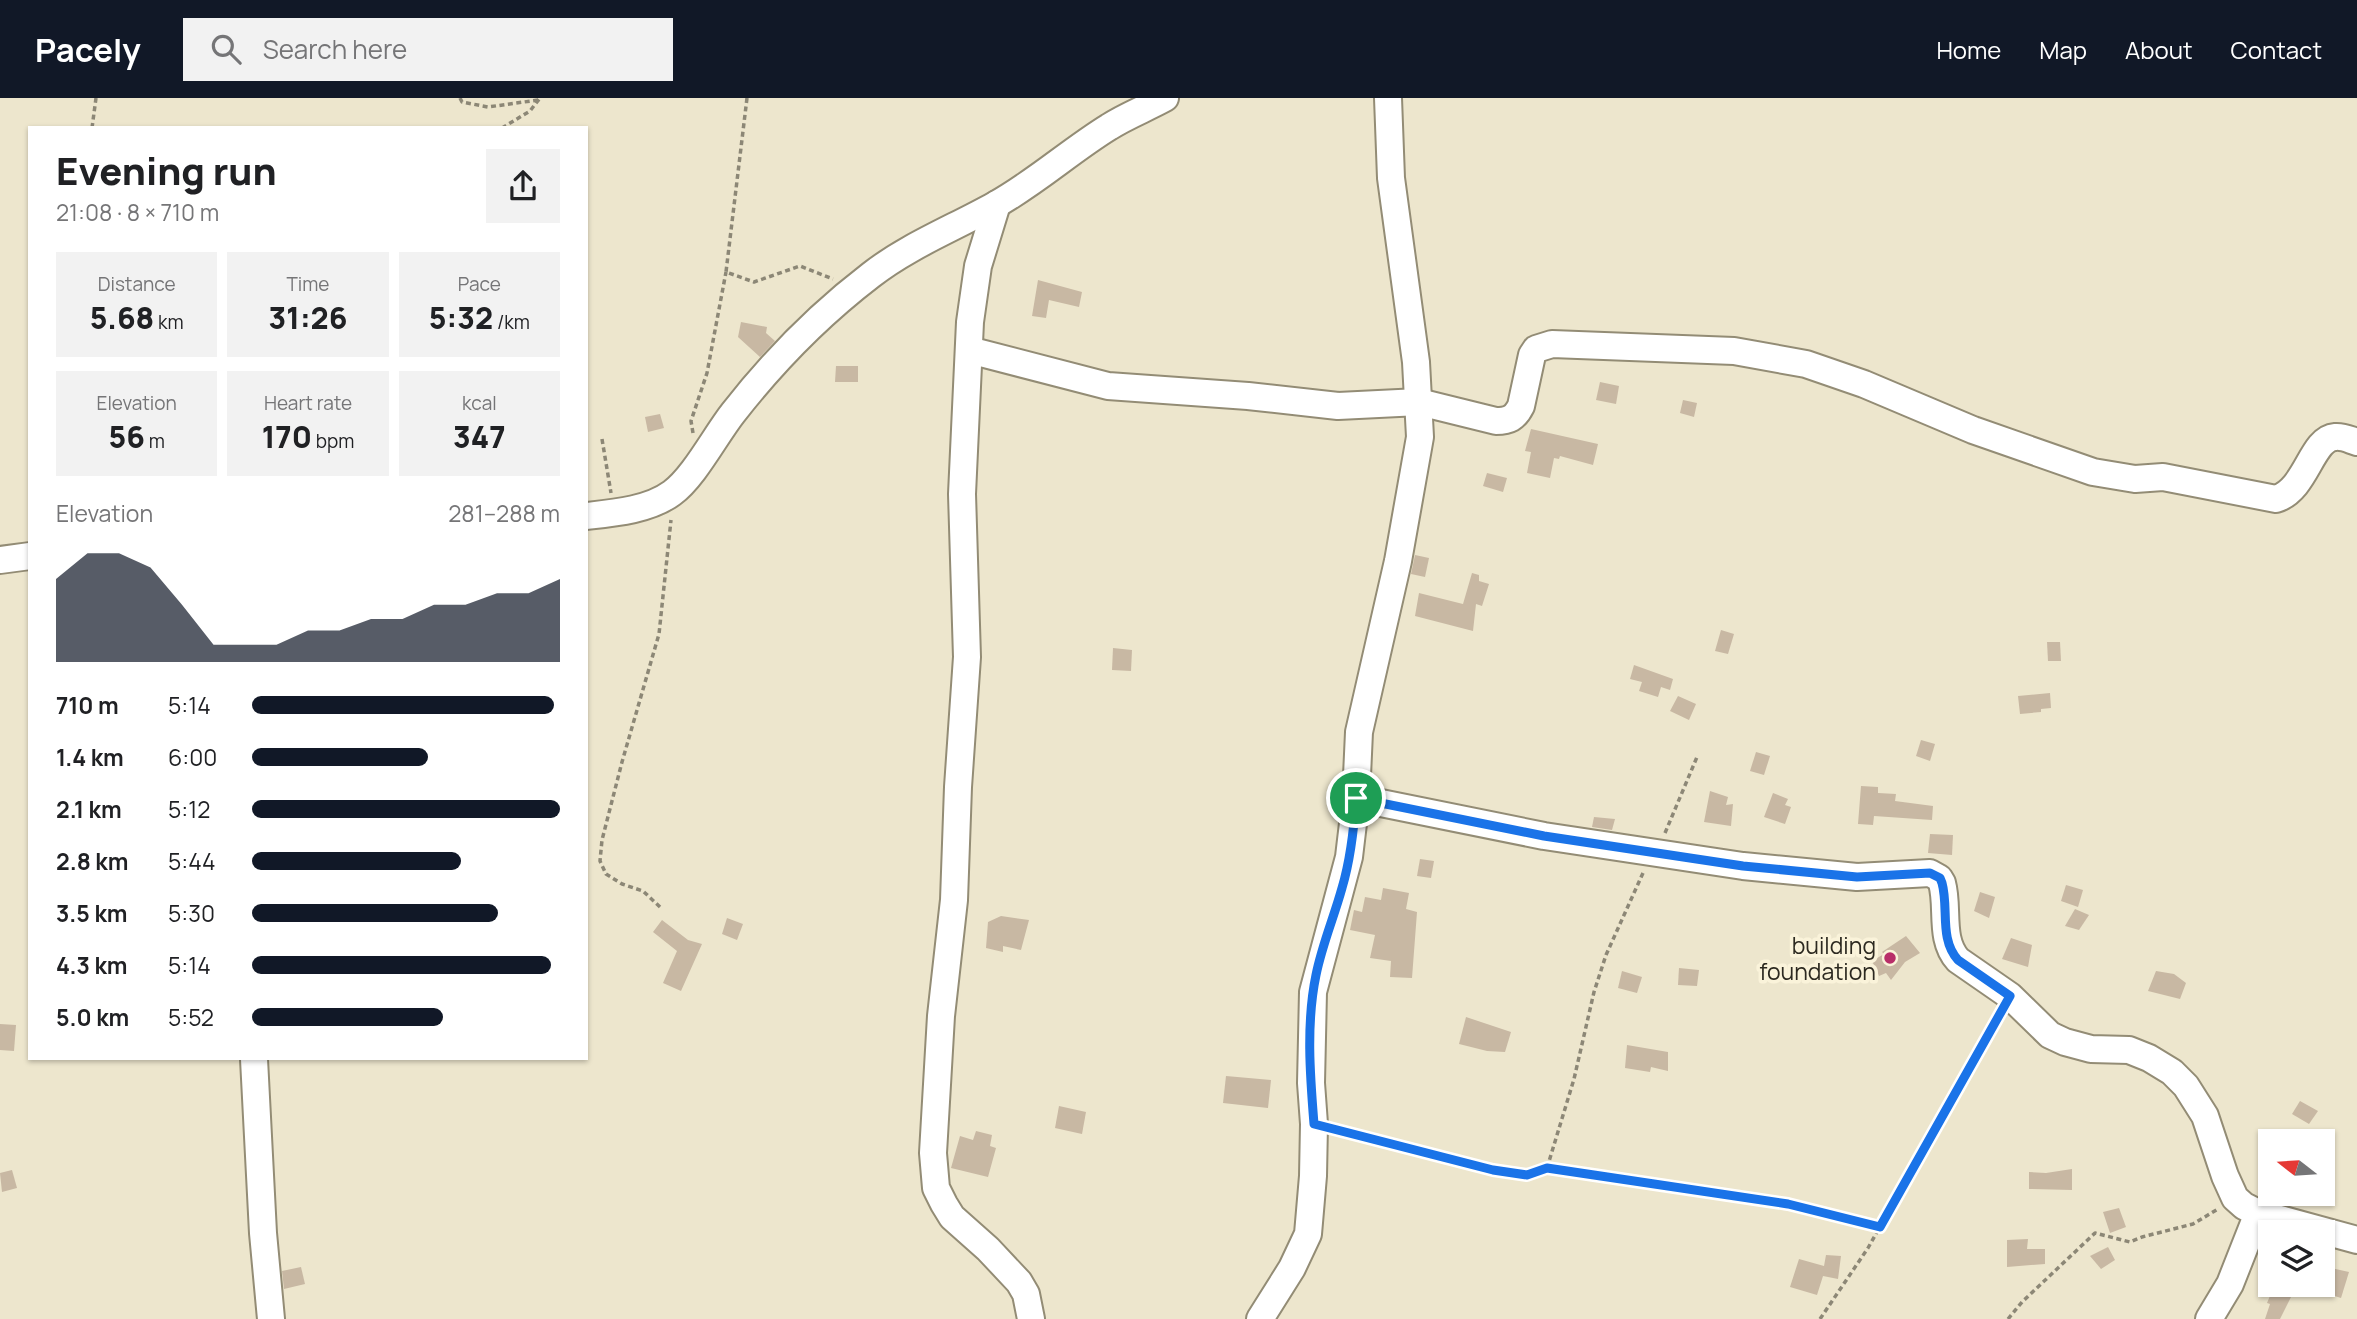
<!DOCTYPE html>
<html lang="en">
<head>
<meta charset="utf-8">
<style>
	:root { --surface:#fff; --page:#f2f2f2; --text:#202124; --muted:#757577; --accent:#111827 }
	body { margin:0; font-family:Manrope,sans-serif; background:var(--page); color:var(--text); height:100vh; display:flex; flex-direction:column; font-size:26px; white-space:nowrap }
	* { box-sizing:border-box; margin:0 }
	p { font-size:23px; color:var(--muted) }
	.icon { flex:none; width:38px; height:38px; fill:none; stroke:currentColor; stroke-width:2; stroke-linecap:round; stroke-linejoin:round }
	.map { position:relative; flex:1; overflow:hidden }
	.drawer { position:absolute; left:28px; top:28px; width:560px; height:934px; display:flex; flex-direction:column; background:var(--surface); border-radius:0px; box-shadow:0 2px 5px #0004 }
	.drawer>* { flex:none }
	.needle { width:46px; rotate:287deg }
	.fabs { position:absolute; left:2258px; top:1031px; display:grid; gap:14px }
	.fabs a { display:grid; place-items:center; width:77px; height:77px; border-radius:0px; background:var(--surface); box-shadow:0 2px 5px #0004; font-size:35px }
	.pin { position:absolute; display:grid; place-items:center; width:60px; height:60px; color:#fff; margin:-30px; border:4px solid #fff; border-radius:50%; box-shadow:0 2px 7px #0007 }
	.round { display:grid; place-items:center; flex:none; width:74px; height:74px; border-radius:0px; background:var(--page) }
	.summary { display:flex; align-items:center; justify-content:space-between; height:119px; padding:0 28px }
	h1 { font-size:38px; font-weight:800; line-height:52px }
	.stats { display:grid; grid-template-columns:repeat(3,1fr); gap:10px; height:119px; padding:7px 28px }
	.stats div { display:grid; align-content:center; border-radius:0px; background:var(--page); text-align:center }
	.stats b { font-size:30px; font-weight:800 }
	.stats small { font-size:19px; font-weight:400 }
	.stats p { font-size:19px }
	.chart { height:196px; padding:14px 28px }
	.chart p { display:flex; justify-content:space-between }
	.chart svg { width:100%; height:126px; margin-top:7px; fill:var(--accent); opacity:.7 }
	ul { padding:0 28px; list-style:none; font-size:23px }
	li { display:grid; grid-template-columns:112px 84px 1fr; align-items:center; height:52px }
	li i { height:18px; border-radius:9px; background:var(--accent) }
	header { display:flex; align-items:center; gap:42px; box-sizing:border-box; height:98px; padding:0 35px; background:var(--accent); color:#fff }
	header strong { font-size:33px }
	nav { display:flex; gap:38px; margin-inline-start:auto; font-size:24px }
	.search { width:490px; height:63px; background:var(--page); display:flex; align-items:center; gap:18px; box-sizing:border-box; padding:0 24px; border-radius:0px; color:var(--muted); font-size:26px }
	.map>svg:first-child { display:block }
	.building { fill:#c8b8a3 }
	.lines { fill:none; stroke-linecap:round; stroke-linejoin:round }
	.minor-casing { stroke:#938c75; stroke-width:30 }
	.path { stroke:#8c8776; stroke-width:3.5; stroke-dasharray:5 3.5; stroke-linecap:butt }
	.minor { stroke:#fff; stroke-width:26 }
	.route-casing { stroke:#fff; stroke-width:14 }
	.route { stroke:#1a73e8; stroke-width:9 }
	.poi-dot { fill:#b82e69; stroke:#faf3da; stroke-width:2.5 }
	.labels { text-anchor:middle; dominant-baseline:central; stroke-width:7; stroke-linejoin:round; paint-order:stroke }
	.poi-label { font-size:23px; fill:#2c2920; stroke:#faf3da; text-anchor:end }
</style>
</head>
<body>
<header>
<strong>Pacely</strong>
<div class="search"><svg class="icon" aria-label="search" viewBox="0 0 24 24"><circle cx="10" cy="10" r="6"/><path d="M15 15l6 6"/></svg>Search here</div>
<nav><a>Home</a><a>Map</a><a>About</a><a>Contact</a></nav>
</header>
<div class="map">
<svg width="2357" height="1221" viewBox="0 0 2357 1221">
	<rect width="100%" height="100%" fill="#ede6cd"/>
	<!-- building -->
	<g class="building">
		<path d="M1038,182L1082,194L1079,209L1049,202L1046,220L1032,218Z"/>
		<path d="M741,224L767,229L766,235L775,243L760,259L738,239Z"/>
		<path d="M836,268H858V284H835Z"/>
		<path d="M1600,284L1619,288L1616,306L1596,302Z"/>
		<path d="M1683,302L1697,305L1694,319L1680,315Z"/>
		<path d="M660,316L664,330L648,334L645,319Z"/>
		<path d="M1531,331L1598,346L1593,367L1560,358L1559,361L1554,360L1550,380L1527,375L1531,354L1525,353Z"/>
		<path d="M1487,375L1507,380L1503,394L1483,388Z"/>
		<path d="M1415,457L1429,460L1425,479L1411,476Z"/>
		<path d="M1472,475L1479,477V483L1489,486L1482,508L1476,506L1473,533L1415,518L1419,495L1463,506Z"/>
		<path d="M1721,532L1734,536L1728,556L1715,553Z"/>
		<path d="M2047,544H2060L2061,563H2048Z"/>
		<path d="M1113,550L1132,552L1131,573L1112,572Z"/>
		<path d="M1634,567L1673,581L1670,592L1661,589L1658,599L1639,593L1642,584L1630,581Z"/>
		<path d="M2050,595L2051,610L2041,611V614L2020,616L2018,598Z"/>
		<path d="M1678,598L1696,606L1689,622L1670,613Z"/>
		<path d="M1921,642L1935,646L1930,663L1916,658Z"/>
		<path d="M1756,654L1770,658L1764,677L1750,673Z"/>
		<path d="M1861,688L1878,689V695L1896,696L1895,703L1933,708L1932,722L1874,718L1873,727L1858,726Z"/>
		<path d="M1710,693L1728,699L1726,707L1733,706L1731,728L1704,724Z"/>
		<path d="M1773,695L1788,701L1785,707L1791,709L1785,726L1764,719Z"/>
		<path d="M1594,719L1615,721L1612,732L1592,729Z"/>
		<path d="M1930,736L1953,737L1952,757L1928,755Z"/>
		<path d="M1420,761L1434,763L1431,780L1417,778Z"/>
		<path d="M2066,787L2083,792L2078,809L2061,803Z"/>
		<path d="M1383,790L1409,795L1406,811L1417,814L1412,880L1390,879L1391,863L1370,860L1375,837L1350,832L1354,812L1362,814L1365,799L1381,802Z"/>
		<path d="M1980,794L1995,799L1989,820L1974,813Z"/>
		<path d="M2075,811L2089,817L2079,832L2065,828Z"/>
		<path d="M1001,818L1029,822L1021,852L1003,848V854L986,850L988,824Z"/>
		<path d="M727,820L743,826L737,842L722,836Z"/>
		<path d="M662,822L688,842L702,846L681,893L663,885L677,853L653,834Z"/>
		<path d="M1906,838L1920,855L1905,864L1891,882L1886,875L1879,878L1872,863L1884,856L1882,854Z"/>
		<path d="M2011,840L2032,847L2028,869L2002,861Z"/>
		<path d="M1679,870L1699,872L1697,888L1678,887Z"/>
		<path d="M1622,873L1642,879L1637,895L1618,890Z"/>
		<path d="M2156,873L2174,876L2186,885L2180,901L2148,893Z"/>
		<path d="M1466,919L1511,934L1505,954L1487,953L1459,946Z"/>
		<path d="M0,926L16,927L14,953L0,952Z"/>
		<path d="M1627,947L1668,954V973L1651,969L1650,974L1625,970Z"/>
		<path d="M1226,978L1271,982L1268,1010L1223,1005Z"/>
		<path d="M2300,1003L2318,1013L2309,1026L2292,1016Z"/>
		<path d="M1059,1008L1086,1014L1082,1036L1055,1030Z"/>
		<path d="M976,1033L992,1037L990,1048L996,1050L988,1079L951,1070L960,1038L973,1042Z"/>
		<path d="M2072,1071V1092L2029,1091V1074L2046,1075Z"/>
		<path d="M12,1072L17,1090L2,1094L0,1075Z"/>
		<path d="M2119,1110L2126,1129L2110,1135L2103,1114Z"/>
		<path d="M2028,1141L2027,1151H2045V1166L2007,1169V1142Z"/>
		<path d="M2108,1149L2115,1162L2101,1171L2090,1158Z"/>
		<path d="M1826,1157L1841,1158L1838,1181L1823,1178L1817,1197L1790,1189L1799,1161L1824,1168Z"/>
		<path d="M2322,1168L2349,1174L2341,1200L2322,1194Z"/>
		<path d="M301,1169L305,1186L284,1191L282,1173Z"/>
		<path d="M2275,1186H2282L2294,1193L2280,1221H2265L2270,1206L2267,1205Z"/>
	</g>
	<g class="lines">
		<!-- minor casing -->
		<g class="minor-casing">
			<g id="minor">
				<path d="M997,106L978,168L970,224L962,396L967,559L958,689L954,802L941,918L933,1055L936,1090L944,1106L952,1119L988,1151L1019,1184L1026,1196L1031,1221"/>
				<path d="M969,252L1108,288L1248,298L1338,308L1419,304L1496,323C1509,323 1515,320 1521,308L1532,257L1536,251L1552,246L1734,253L1806,266L1864,286L1973,332L2093,374L2135,381L2163,379L2276,401C2307,391 2311,341 2335,339C2343,338 2350,342 2357,344"/>
				<path d="M586,418C614,415 649,412 672,395C694,379 715,338 733,315C772,265 820,216 871,177C908,148 954,130 995,107C1035,85 1070,53 1109,29C1126,18 1147,10 1165,0"/>
				<path d="M0,462L30,458"/>
				<path d="M1356,700L1544,738L1743,768L1857,779L1930,775L1939,780L1942,785C1949,810 1939,841 1958,862L2010,898L2050,937L2065,944L2091,951L2129,952L2149,960L2172,974L2186,988L2205,1018L2225,1078L2235,1100L2244,1108L2258,1115L2357,1142"/>
				<path d="M254,961L263,1135L271,1221"/>
				<path d="M1260,1221L1292,1170L1308,1136L1313,1078L1314,1026L1311,985L1313,894L1349,759L1356,700L1359,634L1398,463L1420,339L1416,264L1391,80L1388,0"/>
				<path d="M2209,1221L2230,1186L2258,1115"/>
			</g>
		</g>
		<!-- path -->
		<g class="path">
			<path d="M460,0L462,4L488,9L538,2"/>
			<path d="M747,0L726,174L754,184L800,168L833,181"/>
			<path d="M92,30L96,0"/>
			<path d="M502,30L530,13L540,0"/>
			<path d="M693,335L691,323L707,275L726,174"/>
			<path d="M602,341L611,395"/>
			<path d="M1665,735L1697,659"/>
			<path d="M1643,775L1606,857L1594,894L1574,981L1547,1070L1788,1106L1880,1128"/>
			<path d="M660,809L643,793L622,786L606,776L600,763L602,742L622,664L659,536L671,422"/>
			<path d="M1336,1031L1493,1071L1527,1077L1547,1070"/>
			<path d="M1820,1221L1868,1150L2000,916"/>
			<path d="M2008,1221L2022,1204L2095,1135L2130,1144L2142,1139L2193,1126L2218,1111"/>
		</g>
		<!-- minor -->
		<use href="#minor" class="minor"/>
	</g>
	<g class="lines">
		<!-- route casing -->
		<g class="route-casing">
			<path id="route" d="M1356,700L1544,738L1743,768L1857,779L1930,775L1940,780L1942,785C1949,810 1939,841 1958,862L2010,898L1880,1129L1788,1106L1547,1070L1527,1077L1493,1072L1314,1026C1310,977 1306,925 1316,877C1322,847 1334,819 1342,790C1351,760 1354,731 1356,700Z"/>
		</g>
		<!-- route -->
		<use href="#route" class="route"/>
	</g>
	<!-- markers -->
	<circle class="poi-dot" cx="1890" cy="860" r="7"/>
	<g class="labels">
		<!-- poi labels -->
		<g class="poi-label">
			<text x="1876" y="847">building<tspan x="1876" dy="26">foundation</tspan></text>
		</g>
	</g>
</svg>
<div class="fabs">
<a><svg class="needle" viewBox="-14 -14 28 28"><path d="M0-13l5 13h-10z" fill="#e53935"/><path d="M0 13l5-13h-10z" fill="#757577"/></svg></a>
<a><svg class="icon" aria-label="layers" viewBox="0 0 24 24"><path d="M12 4l9 5-9 5-9-5zM3 14l9 5 9-5"/></svg></a>
</div>
<div class="pin" style="left:1356px;top:700px;background:#1e9e55"><svg class="icon" aria-label="arrive" viewBox="0 0 24 24"><path d="M6 21V4h12l-3 4 3 4H6"/></svg></div>
<section class="drawer">
<div class="summary"><div><h1>Evening run</h1><p>21:08 · 8 × 710 m</p></div><a class="round"><svg class="icon" aria-label="share" viewBox="0 0 24 24"><path d="M12 15V3M7 8l5-5 5 5M5 13v7h14v-7"/></svg></a></div>
<div class="stats">
<div><p>Distance</p><b>5.68<small> km</small></b></div>
<div><p>Time</p><b>31:26</b></div>
<div><p>Pace</p><b>5:32<small> /km</small></b></div>
</div>
<div class="stats">
<div><p>Elevation</p><b>56<small> m</small></b></div>
<div><p>Heart rate</p><b>170<small> bpm</small></b></div>
<div><p>kcal</p><b>347</b></div>
</div>
<div class="chart"><p><span>Elevation</span>281–288 m</p>
<svg viewBox="0 0 160 44" preserveAspectRatio="none"><path d="M0 44V15L10 6L20 6L30 11L40 24L50 38L60 38L70 38L80 33L90 33L100 29L110 29L120 24L130 24L140 20L150 20L160 15V44z"/></svg>
</div>
<ul>
<li><b>710 m</b>5:14<i style="width:98%"></i></li>
<li><b>1.4 km</b>6:00<i style="width:57%"></i></li>
<li><b>2.1 km</b>5:12<i style="width:100%"></i></li>
<li><b>2.8 km</b>5:44<i style="width:68%"></i></li>
<li><b>3.5 km</b>5:30<i style="width:80%"></i></li>
<li><b>4.3 km</b>5:14<i style="width:97%"></i></li>
<li><b>5.0 km</b>5:52<i style="width:62%"></i></li>
</ul>
</section>
</div>
</body>
</html>
